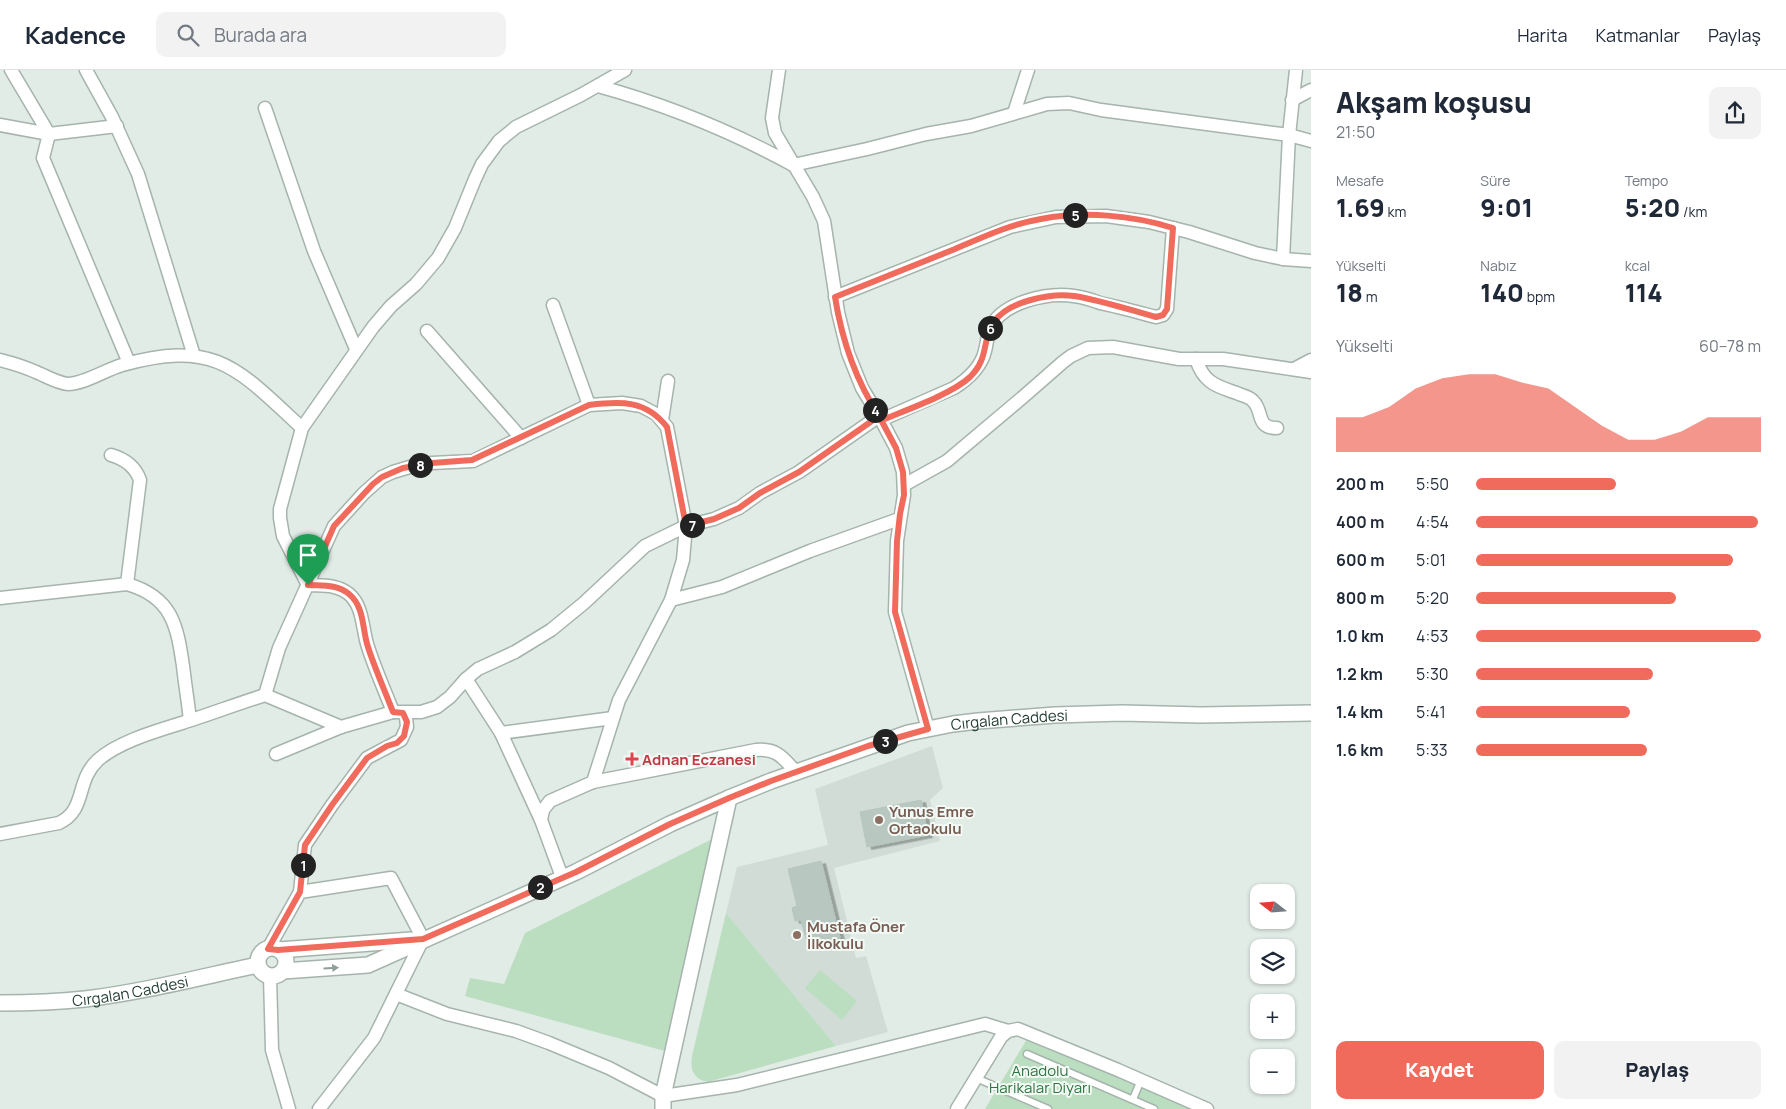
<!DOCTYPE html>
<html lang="tr">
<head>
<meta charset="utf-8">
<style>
	:root { --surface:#fff; --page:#f2f2f3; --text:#1f2937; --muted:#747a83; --line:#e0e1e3; --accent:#f16b5c }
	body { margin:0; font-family:Manrope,sans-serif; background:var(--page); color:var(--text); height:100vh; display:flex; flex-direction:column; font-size:19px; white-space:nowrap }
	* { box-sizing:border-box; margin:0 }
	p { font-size:16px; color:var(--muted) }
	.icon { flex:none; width:28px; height:28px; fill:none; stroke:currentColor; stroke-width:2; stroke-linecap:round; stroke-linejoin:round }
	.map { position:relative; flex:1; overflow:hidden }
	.panel { display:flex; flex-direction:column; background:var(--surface); width:475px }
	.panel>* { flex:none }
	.needle { width:32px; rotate:287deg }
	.buttons { position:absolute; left:1250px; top:814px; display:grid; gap:10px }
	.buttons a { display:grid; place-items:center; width:45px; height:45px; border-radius:10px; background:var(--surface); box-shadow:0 1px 4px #0004; font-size:25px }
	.pin { position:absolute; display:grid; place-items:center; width:42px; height:42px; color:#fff; margin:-51px -21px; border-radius:50% 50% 50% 0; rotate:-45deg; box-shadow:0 0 5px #0007 }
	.pin .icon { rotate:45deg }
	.km { position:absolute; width:25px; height:25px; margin:-12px; border-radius:50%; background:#222; color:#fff; font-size:14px; line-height:25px; text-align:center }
	.round { display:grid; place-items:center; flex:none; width:52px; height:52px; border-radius:10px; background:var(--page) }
	.headline { display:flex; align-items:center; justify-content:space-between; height:85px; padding:0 25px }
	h1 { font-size:28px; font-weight:800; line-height:38px }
	.stats { display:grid; grid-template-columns:repeat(3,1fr); gap:8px; height:85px; padding:5px 25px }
	.stats div { display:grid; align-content:center }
	.stats b { font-size:25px; font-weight:800 }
	.stats small { font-size:14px; font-weight:400 }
	.stats p { font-size:14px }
	.chart { height:140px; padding:10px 25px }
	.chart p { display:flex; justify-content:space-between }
	.chart svg { width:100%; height:90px; margin-top:5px; fill:var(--accent); opacity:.7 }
	.primary-button { display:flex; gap:10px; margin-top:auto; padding:10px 25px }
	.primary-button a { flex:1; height:58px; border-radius:10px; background:var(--accent); color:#fff; font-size:20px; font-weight:800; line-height:58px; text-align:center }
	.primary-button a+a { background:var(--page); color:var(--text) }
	ul { padding:0 25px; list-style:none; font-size:16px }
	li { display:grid; grid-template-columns:80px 60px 1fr; align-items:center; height:38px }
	li i { height:12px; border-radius:6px; background:var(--accent) }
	header { display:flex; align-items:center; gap:30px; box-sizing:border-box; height:70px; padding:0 25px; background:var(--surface); border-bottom:1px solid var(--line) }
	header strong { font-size:24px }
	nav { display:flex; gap:28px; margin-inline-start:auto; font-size:18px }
	.search { width:350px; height:45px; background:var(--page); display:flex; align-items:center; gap:12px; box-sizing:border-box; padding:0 18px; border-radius:10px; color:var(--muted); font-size:19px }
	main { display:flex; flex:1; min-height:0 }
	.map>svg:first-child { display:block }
	.built { fill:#d0dcd5 }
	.green { fill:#bbddc0 }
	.building { fill:#b8c7bf; stroke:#b5c6bc; filter:url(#shadow) }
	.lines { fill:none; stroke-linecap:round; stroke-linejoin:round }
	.service-casing { stroke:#a5b4ac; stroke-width:9 }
	.minor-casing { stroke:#a5b4ac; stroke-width:15 }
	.tertiary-casing { stroke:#a5b4ac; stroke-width:18 }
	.service { stroke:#fff; stroke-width:6 }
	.minor { stroke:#fff; stroke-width:12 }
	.tertiary { stroke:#fff; stroke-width:15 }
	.oneway { fill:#909e98 }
	.route-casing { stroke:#fff; stroke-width:10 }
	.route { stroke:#f16b5c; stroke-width:6 }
	.health-dot { fill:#e0444e; stroke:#f3f9f5; stroke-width:2 }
	.education-dot { fill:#8d6e63; stroke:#f3f9f5; stroke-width:2 }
	.labels { text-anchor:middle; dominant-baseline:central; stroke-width:4; stroke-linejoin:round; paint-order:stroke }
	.street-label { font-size:15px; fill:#223d32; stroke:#f3f9f5 }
	.health-label { font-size:15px; font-weight:bold; fill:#be3a42; stroke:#f3f9f5; text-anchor:start }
	.education-label { font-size:15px; font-weight:bold; fill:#785e54; stroke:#f3f9f5; text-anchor:start }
	.park-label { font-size:15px; fill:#2d743e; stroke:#f3f9f5 }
</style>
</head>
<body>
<header>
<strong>Kadence</strong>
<div class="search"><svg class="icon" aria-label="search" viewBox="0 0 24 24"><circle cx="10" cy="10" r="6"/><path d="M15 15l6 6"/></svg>Burada ara</div>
<nav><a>Harita</a><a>Katmanlar</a><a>Paylaş</a></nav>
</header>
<main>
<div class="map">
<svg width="1311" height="1039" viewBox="0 0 1311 1039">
	<defs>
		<filter id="shadow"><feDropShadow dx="4.5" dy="2.5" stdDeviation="0" flood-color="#0004"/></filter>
	</defs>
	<rect width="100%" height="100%" fill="#e2ece6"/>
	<!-- built -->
	<path class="built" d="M932,676L943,718L930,730L940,771L834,798L856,888L866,886L888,962L836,976L726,843L737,797L828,775L815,719Z"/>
	<!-- green -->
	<g class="green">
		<path d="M724,763L672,983L465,926L470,908L504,914L525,863Z"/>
		<path d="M726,843L836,976L708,1012C693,1009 690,1000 692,986Z"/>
		<path d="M820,900L857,931L842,950L805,918Z"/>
		<path d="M1027,969L1117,1005L1194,1039H985Z"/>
	</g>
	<!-- building -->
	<g class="building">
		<path d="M921,730L928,765L867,777L860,742Z"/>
		<path d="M821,791L840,868L808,876L801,850L795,851L792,838L797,836L788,799Z"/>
	</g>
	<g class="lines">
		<!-- service casing -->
		<g class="service-casing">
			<g id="service">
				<path d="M1027,984L1154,1039"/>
				<path d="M976,1008L1048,1039"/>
				<path d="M1133,1029L1141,1010"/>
			</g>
		</g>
		<!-- minor casing -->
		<g class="minor-casing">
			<g id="minor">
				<path d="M11,0L49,64L43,88L129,293"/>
				<path d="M86,0L112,47L138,104L194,286"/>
				<path d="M779,0L772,48L775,63L813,127L824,151L838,242L848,283L862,318L879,346L896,378L903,402L904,425L897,471L895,542L928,659"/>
				<path d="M598,16C667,35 731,61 793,95L867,79L926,64L971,56L1047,34L1069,33L1101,40L1289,65L1311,71"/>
				<path d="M1292,30L1311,20"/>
				<path d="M265,38L314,181L356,279"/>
				<path d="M1014,43L1028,0"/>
				<path d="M0,55L49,64L117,56"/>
				<path d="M1283,189L1289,65L1296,0"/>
				<path d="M835,227L1010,157L1056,147L1106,146L1149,152L1189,162L1255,183L1283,189L1311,191"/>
				<path d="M553,235L589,335"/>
				<path d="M427,261L521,368"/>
				<path d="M1196,289C1204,314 1217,316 1239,324C1244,326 1250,327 1253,331C1264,341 1255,358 1277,358"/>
				<path d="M0,290C12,293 25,297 36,302C46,306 57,313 68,314C84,314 105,300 122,295C216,269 237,298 302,358"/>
				<path d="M1294,299L1311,290"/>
				<path d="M662,350L668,311"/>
				<path d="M881,350L954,318C968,309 981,298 985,281C987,274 987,266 990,259C1001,232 1048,222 1074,226C1083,227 1092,230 1100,233C1119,237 1137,242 1156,247L1163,245L1167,239L1173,158"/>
				<path d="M111,385C125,389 135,396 140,410L127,514"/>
				<path d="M904,415L947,391L1023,327L1063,292L1071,286L1088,278L1113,277L1179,289H1223L1311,302"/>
				<path d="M0,528L127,514C172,527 177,555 183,596C185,614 188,632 190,650"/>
				<path d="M671,530L722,517L810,481L899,449"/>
				<path d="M466,609L501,663L541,750"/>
				<path d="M265,625L279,578L334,456L364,423L382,407L393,402L413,396L432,393L473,391L589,335L622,333L641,336L656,344L667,357L686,456L683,490L671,530L619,630L593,712"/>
				<path d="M393,642C385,621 375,599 368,577C362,560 364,537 349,524C337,514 322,516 308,515L283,466L280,448V439L302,358L373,257L391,236L416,214L438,188L455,158L475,109L482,94L499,71L516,57L581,25L625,0"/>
				<path d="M501,663L613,648"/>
				<path d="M276,684L341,657"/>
				<path d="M0,764L59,753C87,740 75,711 98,690C118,672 156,661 182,653C210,644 237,634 265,625L341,657L393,642H421L437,637L450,627L466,609L478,599L515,582L551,560L584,533L645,476L686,456L714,449L739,438L760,423L799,402L879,346"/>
				<path d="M562,807L541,750L543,740L550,731L593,712L756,680C777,678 783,688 796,702"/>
				<path d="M300,822L305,775L332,735L367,688L401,670L407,657L406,647L403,643"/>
				<path d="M268,879L300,822L391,808L423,869L374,968L319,1039"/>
				<path d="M270,906L272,980L289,1039"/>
				<path d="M396,924L447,944L516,961L549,973L609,998L663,1026L737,1015L985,954L1008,961"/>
				<path d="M957,1039L1001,967L1008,961L1018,959L1118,1000L1207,1039"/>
			</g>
		</g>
		<!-- tertiary casing -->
		<g class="tertiary-casing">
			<g id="tertiary">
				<circle cx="272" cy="892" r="14"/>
				<path d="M279,880L411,870"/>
				<path id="s1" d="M283,901L368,895L576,802L670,754L729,728L771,711L908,663L953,654L978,651L1055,645L1122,643L1201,645L1311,643"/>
				<path id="s2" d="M0,933C28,933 57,932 85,929C143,922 201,907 258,895"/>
				<path d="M663,1039V1026L729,728"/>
			</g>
		</g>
		<!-- service -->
		<use href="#service" class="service"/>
		<!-- minor -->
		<use href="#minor" class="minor"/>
		<!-- tertiary -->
		<use href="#tertiary" class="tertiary"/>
	</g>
	<!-- one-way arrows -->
	<defs><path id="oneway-solid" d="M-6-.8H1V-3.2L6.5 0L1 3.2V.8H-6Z" transform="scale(1.25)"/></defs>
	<use class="oneway" href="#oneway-solid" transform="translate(331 898) rotate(-4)"/>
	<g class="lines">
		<!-- route casing -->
		<g class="route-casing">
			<path id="route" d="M308,515C322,516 337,514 349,524C365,537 362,560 368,577C375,599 385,621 393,642L403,643L407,652L404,666L397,673L387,676L367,688L332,735L305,775L300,822L268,879L278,880L423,869L576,802L670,754L729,728L771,711L868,676L928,659L895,542L897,471L900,444L904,425L903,402L896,378L879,346C855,309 842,271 835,227C875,211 915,195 955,179C983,167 1011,154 1041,149C1084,141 1132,145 1173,158L1167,239L1163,245L1156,247C1130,240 1100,230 1074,226C1051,223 1008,231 994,252C981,271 990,287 970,307C952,324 906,340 882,350L879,346L799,402L760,423L739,438L714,449L686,456L667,357C646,330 621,331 589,335L472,390L432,393L403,398L382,407L373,414L334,456L308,515"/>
		</g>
		<!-- route -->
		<use href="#route" class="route"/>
	</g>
	<!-- markers -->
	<path class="health-dot" d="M629.5 681.5h5v5h5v5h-5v5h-5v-5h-5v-5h5z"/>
	<g class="education-dot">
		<circle cx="879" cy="750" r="5"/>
		<circle cx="797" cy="865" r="5"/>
	</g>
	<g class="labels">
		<!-- street labels -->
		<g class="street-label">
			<text stroke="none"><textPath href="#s1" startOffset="776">Cırgalan Caddesi</textPath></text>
			<text stroke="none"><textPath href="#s2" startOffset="131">Cırgalan Caddesi</textPath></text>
		</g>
		<!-- health labels -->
		<g class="health-label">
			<text x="642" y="689">Adnan Eczanesi</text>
		</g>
		<!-- education labels -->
		<g class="education-label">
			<text x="889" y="741">Yunus Emre<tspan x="889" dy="17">Ortaokulu</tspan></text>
			<text x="807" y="856">Mustafa Öner<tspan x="807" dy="17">İlkokulu</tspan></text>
		</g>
		<!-- park labels -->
		<g class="park-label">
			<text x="1040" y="1000">Anadolu<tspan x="1040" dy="17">Harikalar Diyarı</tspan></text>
		</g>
	</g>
</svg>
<div class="buttons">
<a><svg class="needle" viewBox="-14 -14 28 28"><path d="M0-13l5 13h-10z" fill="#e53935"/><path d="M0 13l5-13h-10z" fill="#747a83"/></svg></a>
<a><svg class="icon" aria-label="layers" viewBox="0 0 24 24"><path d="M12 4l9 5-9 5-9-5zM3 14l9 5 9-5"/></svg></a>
<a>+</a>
<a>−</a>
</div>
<div class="pin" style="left:308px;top:515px;background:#1e9e55"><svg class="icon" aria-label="arrive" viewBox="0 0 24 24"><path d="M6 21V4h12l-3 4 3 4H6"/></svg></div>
<b class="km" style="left:303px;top:795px">1</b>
<b class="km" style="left:540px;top:817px">2</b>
<b class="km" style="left:885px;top:671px">3</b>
<b class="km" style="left:875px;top:340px">4</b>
<b class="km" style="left:1075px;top:145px">5</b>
<b class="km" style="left:990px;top:258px">6</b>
<b class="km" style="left:692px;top:455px">7</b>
<b class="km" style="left:420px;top:395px">8</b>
</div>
<section class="panel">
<div class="headline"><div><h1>Akşam koşusu</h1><p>21:50</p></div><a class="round"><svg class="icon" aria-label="share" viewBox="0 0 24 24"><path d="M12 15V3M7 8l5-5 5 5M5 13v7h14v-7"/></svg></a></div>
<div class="stats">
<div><p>Mesafe</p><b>1.69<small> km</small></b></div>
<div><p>Süre</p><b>9:01</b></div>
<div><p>Tempo</p><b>5:20<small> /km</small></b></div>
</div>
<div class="stats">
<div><p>Yükselti</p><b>18<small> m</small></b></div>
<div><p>Nabız</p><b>140<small> bpm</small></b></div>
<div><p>kcal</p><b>114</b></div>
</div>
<div class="chart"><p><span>Yükselti</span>60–78 m</p>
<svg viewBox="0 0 160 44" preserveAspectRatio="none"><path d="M0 44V27L10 27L20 22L30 13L40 8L50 6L60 6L70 10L80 13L90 22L100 31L110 38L120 38L130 34L140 27L150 27L160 27V44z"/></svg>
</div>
<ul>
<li><b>200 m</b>5:50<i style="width:49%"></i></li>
<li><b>400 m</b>4:54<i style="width:99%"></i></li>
<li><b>600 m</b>5:01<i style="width:90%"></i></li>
<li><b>800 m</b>5:20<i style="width:70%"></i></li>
<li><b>1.0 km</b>4:53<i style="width:100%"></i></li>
<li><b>1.2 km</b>5:30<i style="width:62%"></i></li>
<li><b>1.4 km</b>5:41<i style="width:54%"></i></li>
<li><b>1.6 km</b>5:33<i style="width:60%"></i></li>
</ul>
<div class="primary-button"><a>Kaydet</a><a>Paylaş</a></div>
</section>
</main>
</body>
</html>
